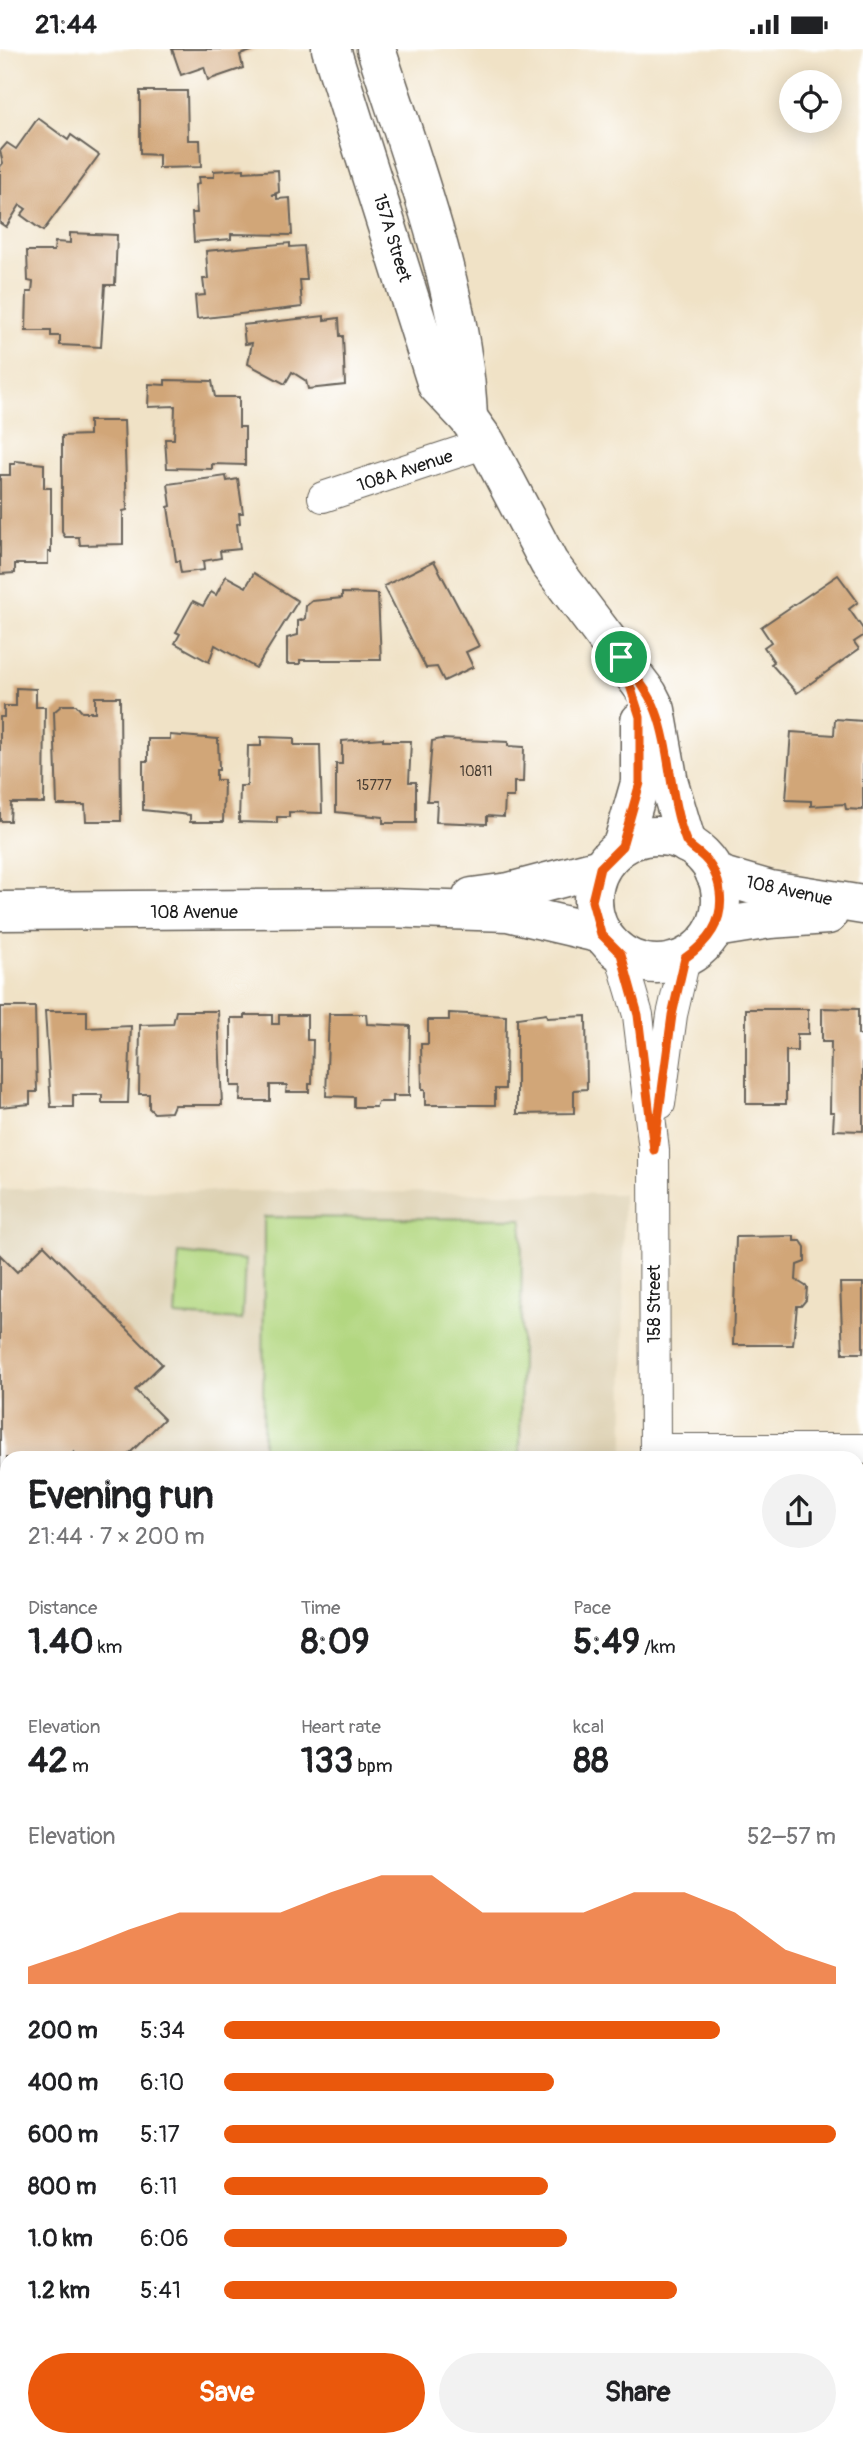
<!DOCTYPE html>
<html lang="en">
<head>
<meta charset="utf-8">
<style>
	:root { --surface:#fff; --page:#f2f2f2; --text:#202124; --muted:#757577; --accent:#ea580c }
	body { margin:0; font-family:Pangolin,sans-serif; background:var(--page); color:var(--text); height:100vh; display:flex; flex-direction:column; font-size:26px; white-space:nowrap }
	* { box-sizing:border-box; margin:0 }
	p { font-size:23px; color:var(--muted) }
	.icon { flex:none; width:38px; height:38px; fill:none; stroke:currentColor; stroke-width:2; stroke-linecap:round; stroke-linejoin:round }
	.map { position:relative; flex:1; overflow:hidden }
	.side { position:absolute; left:0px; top:1402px; width:864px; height:996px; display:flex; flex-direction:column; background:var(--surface); border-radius:21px 21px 0 0; box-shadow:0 4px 18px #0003 }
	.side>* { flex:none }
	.tools { position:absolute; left:779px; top:21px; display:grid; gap:14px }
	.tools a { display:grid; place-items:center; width:63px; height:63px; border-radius:50%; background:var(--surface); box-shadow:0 4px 18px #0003; font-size:35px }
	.pin { position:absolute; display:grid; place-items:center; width:60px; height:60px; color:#fff; margin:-30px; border:4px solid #fff; border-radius:50%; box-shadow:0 2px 7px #0007 }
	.round { display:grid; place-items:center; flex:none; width:74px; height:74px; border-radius:37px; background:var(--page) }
	.summary { display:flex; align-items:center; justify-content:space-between; height:119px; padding:0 28px }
	h1 { font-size:38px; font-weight:700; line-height:52px }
	.metrics { display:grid; grid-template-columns:repeat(3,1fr); gap:10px; height:119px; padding:7px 28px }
	.metrics div { display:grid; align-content:center }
	.metrics b { font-size:35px; font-weight:700 }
	.metrics small { font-size:19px; font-weight:400 }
	.metrics p { font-size:19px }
	.chart { height:196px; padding:14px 28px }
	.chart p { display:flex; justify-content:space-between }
	.chart svg { width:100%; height:126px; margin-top:7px; fill:var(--accent); opacity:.7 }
	.cta { display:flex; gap:14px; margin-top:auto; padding:14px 28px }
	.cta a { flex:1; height:80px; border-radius:42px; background:var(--accent); color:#fff; font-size:28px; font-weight:700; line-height:80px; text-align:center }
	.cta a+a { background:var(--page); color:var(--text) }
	ul { padding:0 28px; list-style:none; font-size:23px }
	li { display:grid; grid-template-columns:112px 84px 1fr; align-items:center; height:52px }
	li i { height:18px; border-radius:9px; background:var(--accent) }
	.status { display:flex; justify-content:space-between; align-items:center; height:49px; padding:0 35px; background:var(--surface); direction:ltr }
	.status svg { height:19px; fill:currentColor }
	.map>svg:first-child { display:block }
	.built { fill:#ded2b4 }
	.green { fill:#b2d780; stroke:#677a4e; stroke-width:2 }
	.building { fill:#d1a678 }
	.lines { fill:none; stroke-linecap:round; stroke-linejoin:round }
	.street-casing { stroke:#666158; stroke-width:32 }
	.secondary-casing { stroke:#666158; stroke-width:41 }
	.street { stroke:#fff; stroke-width:30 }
	.secondary { stroke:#fff; stroke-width:38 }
	.route-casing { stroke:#fff; stroke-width:14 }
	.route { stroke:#ea580c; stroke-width:9 }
	.labels { text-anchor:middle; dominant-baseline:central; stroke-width:6; stroke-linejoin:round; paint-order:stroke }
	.number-label { font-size:14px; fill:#493e33 }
	.street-label { font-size:18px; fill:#1c1c1c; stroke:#fff }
</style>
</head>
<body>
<div class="status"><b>21:44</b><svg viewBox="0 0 49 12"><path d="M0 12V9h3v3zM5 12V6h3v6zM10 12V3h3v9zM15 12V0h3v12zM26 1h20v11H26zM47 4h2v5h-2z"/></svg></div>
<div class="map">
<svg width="863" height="2397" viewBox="0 0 863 2397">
	<rect width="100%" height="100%" fill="#fff"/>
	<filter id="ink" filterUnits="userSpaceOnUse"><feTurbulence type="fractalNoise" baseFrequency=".0143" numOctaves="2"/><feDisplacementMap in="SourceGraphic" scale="14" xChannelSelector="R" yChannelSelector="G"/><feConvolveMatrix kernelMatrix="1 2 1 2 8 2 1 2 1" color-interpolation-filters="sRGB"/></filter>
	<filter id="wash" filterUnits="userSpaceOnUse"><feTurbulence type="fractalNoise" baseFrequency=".00686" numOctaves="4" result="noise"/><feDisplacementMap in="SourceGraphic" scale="28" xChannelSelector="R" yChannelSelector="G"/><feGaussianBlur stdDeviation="1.57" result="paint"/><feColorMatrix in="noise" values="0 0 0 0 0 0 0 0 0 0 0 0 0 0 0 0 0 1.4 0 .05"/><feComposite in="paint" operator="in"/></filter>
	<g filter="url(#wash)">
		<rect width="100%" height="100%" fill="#f0e2c6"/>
		<!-- built -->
		<path class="built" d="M0,1140L623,1145L624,1409H7V1849L0,1851Z"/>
		<!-- green -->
		<g class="green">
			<path d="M264,1168L522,1170L520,1409H263Z"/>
			<path d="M179,1204L245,1211L242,1271L175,1267Z"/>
			<path d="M0,1638L7,1639V1799H0Z"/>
			<path d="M7,1849V2161H0V1851Z"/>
		</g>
		<g id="blocks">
			<!-- building -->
			<g class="building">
				<path d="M172,0H257L240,6L243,19L208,31L204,18L181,26Z"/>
				<path d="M140,42H187L188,91H200L201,118L159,119V106L140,105Z"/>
				<path d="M38,69L68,91L71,86L99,106L43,182L21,166L26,160L20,156L6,178L0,174V118L3,114L0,102L7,94L16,100Z"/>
				<path d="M244,120V123L278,121L279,143L272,146H277V150L290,149L292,186L231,185V190L194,193L192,164H197L195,136L199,135L198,128H214V122Z"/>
				<path d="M70,184L117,186L115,236H105L101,298L60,296V287H51V282H26L27,243H32L33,233L28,232L27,202H54L55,193L70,194Z"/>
				<path d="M290,194V198L304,197L307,231H300L302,258L197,270L195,247L205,246L203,230H208L206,202Z"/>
				<path d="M324,267V271L339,269L340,287H343L345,336L308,340L306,332L292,323L285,335L248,315L252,294L245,295L243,276Z"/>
				<path d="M165,331L212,332L215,348H239V378H245V416L212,415V420L167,419L165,390H174L175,357L148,358L149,335L165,336Z"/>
				<path d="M89,372H124L127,461L123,462V495L80,496L79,488H65L62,483V387L89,386Z"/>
				<path d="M15,412L44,415V439H51V503H48V515H15V524L0,525V426H10V415H15Z"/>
				<path d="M226,427L227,432L238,430L243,464H239L240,474L237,475L240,500L220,502L221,509L203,512L204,521L181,524L179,512H176L168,458L171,457L168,435Z"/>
				<path d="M434,512L479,597L466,603L473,618L444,632L437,618L426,619L384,537Z"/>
				<path d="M254,524L298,552L256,619L215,596L209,613L175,594L180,585L176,583L193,552L203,557L211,543L216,546L226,527L246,538Z"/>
				<path d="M838,526L858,553L849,560L863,580V587L854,593L859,600L797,644L771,615L774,613L764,598L771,593L761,578Z"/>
				<path d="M342,544L378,545L381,611H300V615H287V589L298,586V572L305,570L306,557L312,552L342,549Z"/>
				<path d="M16,639L36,640V658H45L44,754H11L10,772H0V668H4V657H16Z"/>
				<path d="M95,648H120L121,772H86L85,756H57L54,663L62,656H76L82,663H95Z"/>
				<path d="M835,670L863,672V761L846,760L845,755L811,757V752L786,751L791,683L834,686Z"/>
				<path d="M170,686L218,690L219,721H216V731H224L223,773H190V766L143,761V712H148V690H170Z"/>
				<path d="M261,688L294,689V696H320L322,764L289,763V768H277V774L239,773L240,737H247L248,697H261Z"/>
				<path d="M383,689V692H411L409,733H416V774H383V768L336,763V715H342V692Z"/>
				<path d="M441,690L508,693V697L524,698L523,733H514V748H505L504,768L487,767V775L436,773L437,752H427L432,692Z"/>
				<path d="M0,958H35L37,1043H30V1055L0,1058Z"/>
				<path d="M822,959L858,960V986L863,987V1082L833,1081L834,1063H830L831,993H822Z"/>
				<path d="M746,960H808V985H797V1002H786V1055H746Z"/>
				<path d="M45,962H87V979L131,977L128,1054H102V1046H73V1058H51Z"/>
				<path d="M176,962H218L222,1056H174L171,1063L154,1064L149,1059V1045H139L140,976L173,975Z"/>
				<path d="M449,964L506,967L505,1040H495V1056H425V1041H422L421,995H428V971H449Z"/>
				<path d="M329,965H366L367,975L410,977L409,1047H393V1053H378L376,1058H354V1048L326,1047Z"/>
				<path d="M546,965L547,969L586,967L587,1040L574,1041V1064L517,1065V969Z"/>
				<path d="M245,966H272V975H279V966H307V991H313L312,1035H309V1043H286L287,1036H270V1052H240L241,1037H231V969H245Z"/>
				<path d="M794,1187V1192H801L805,1198V1213L797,1216L796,1231L807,1238L806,1251L801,1257H797L793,1296H733L736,1188Z"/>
				<path d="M44,1196L162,1315L135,1341L164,1370L125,1409H79L74,1403L68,1409H7V1588L0,1581V1206L17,1223Z"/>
				<path d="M840,1234H863V1304H843Z"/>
				<rect x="858" y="1921" width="5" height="22"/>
				<rect x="858" y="2053" width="5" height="33"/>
				<rect x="858" y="2115" width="5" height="65"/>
			</g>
		</g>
	</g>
	<g filter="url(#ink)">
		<use href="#blocks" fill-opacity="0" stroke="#666158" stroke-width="2"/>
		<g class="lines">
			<!-- street casing -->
			<g class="street-casing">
				<g id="street">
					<path d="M323,448L486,394"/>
					<path d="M620,905L638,966L654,1101L655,1409"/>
					<path d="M660,1055L672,966L685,910"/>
					<path d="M655,1400H863"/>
					<path d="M705,2390V2397"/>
				</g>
			</g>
			<!-- secondary casing -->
			<g class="secondary-casing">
				<g id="secondary">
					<path d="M331,0L437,336L468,369L486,394L549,514L648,645L656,661L669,734L687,795"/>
					<path d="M376,0C413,115 464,248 468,369"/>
					<circle cx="657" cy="851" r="64"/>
					<path d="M622,797L640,734V672"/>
					<path d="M715,825L770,841L863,856"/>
					<path d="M472,848L509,843L600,819"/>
					<path d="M0,862L387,859L508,863L602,885"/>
					<path d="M715,879L770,870L828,866"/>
				</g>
			</g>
			<!-- street -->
			<use href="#street" class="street"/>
			<!-- secondary -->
			<use href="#secondary" class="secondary"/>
		</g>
	</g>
	<g class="lines" filter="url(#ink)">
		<!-- route casing -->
		<g class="route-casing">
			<path id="route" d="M621,608C633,625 649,642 656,662C671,701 669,749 686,792C689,798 696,801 701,806C711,814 719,830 720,843C724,873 708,893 685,909L672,966L654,1101L638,966L621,905L601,885L592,852L600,819L622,797L640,734V668Z"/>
		</g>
		<!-- route -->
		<use href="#route" class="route"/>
	</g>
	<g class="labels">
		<!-- number labels -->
		<g class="number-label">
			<text x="476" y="722">10811</text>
			<text x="374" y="736">15777</text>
		</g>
		<!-- street labels -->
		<g class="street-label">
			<text transform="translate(392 189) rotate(73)">157A Street</text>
			<text transform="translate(405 422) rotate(-18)">108A Avenue</text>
			<text transform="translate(789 842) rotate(12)">108 Avenue</text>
			<text x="194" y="863">108 Avenue</text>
			<text transform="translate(654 1255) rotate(-90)">158 Street</text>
		</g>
	</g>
</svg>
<div class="tools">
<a><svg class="icon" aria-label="locate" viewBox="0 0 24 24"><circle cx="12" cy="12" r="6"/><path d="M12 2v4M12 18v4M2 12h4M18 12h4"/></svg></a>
</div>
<div class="pin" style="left:621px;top:608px;background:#1e9e55"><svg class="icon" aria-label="arrive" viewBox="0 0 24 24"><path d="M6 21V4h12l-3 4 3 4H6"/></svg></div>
<section class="side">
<div class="summary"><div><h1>Evening run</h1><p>21:44 · 7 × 200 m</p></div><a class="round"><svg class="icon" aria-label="share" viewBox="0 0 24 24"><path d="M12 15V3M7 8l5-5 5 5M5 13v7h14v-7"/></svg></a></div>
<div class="metrics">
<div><p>Distance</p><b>1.40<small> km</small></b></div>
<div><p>Time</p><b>8:09</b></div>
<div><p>Pace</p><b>5:49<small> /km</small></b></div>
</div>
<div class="metrics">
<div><p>Elevation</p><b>42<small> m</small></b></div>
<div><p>Heart rate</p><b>133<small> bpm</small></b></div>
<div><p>kcal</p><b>88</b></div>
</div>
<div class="chart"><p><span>Elevation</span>52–57 m</p>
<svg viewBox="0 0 160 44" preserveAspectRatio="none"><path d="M0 44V38L10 32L20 25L30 19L40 19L50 19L60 12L70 6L80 6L90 19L100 19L110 19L120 12L130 12L140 19L150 32L160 38V44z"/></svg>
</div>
<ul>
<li><b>200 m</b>5:34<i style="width:81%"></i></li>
<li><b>400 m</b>6:10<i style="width:54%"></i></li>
<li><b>600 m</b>5:17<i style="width:100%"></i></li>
<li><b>800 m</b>6:11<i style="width:53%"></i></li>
<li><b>1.0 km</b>6:06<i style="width:56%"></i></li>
<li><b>1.2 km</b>5:41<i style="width:74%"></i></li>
</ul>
<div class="cta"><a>Save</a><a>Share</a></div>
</section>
</div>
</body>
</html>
